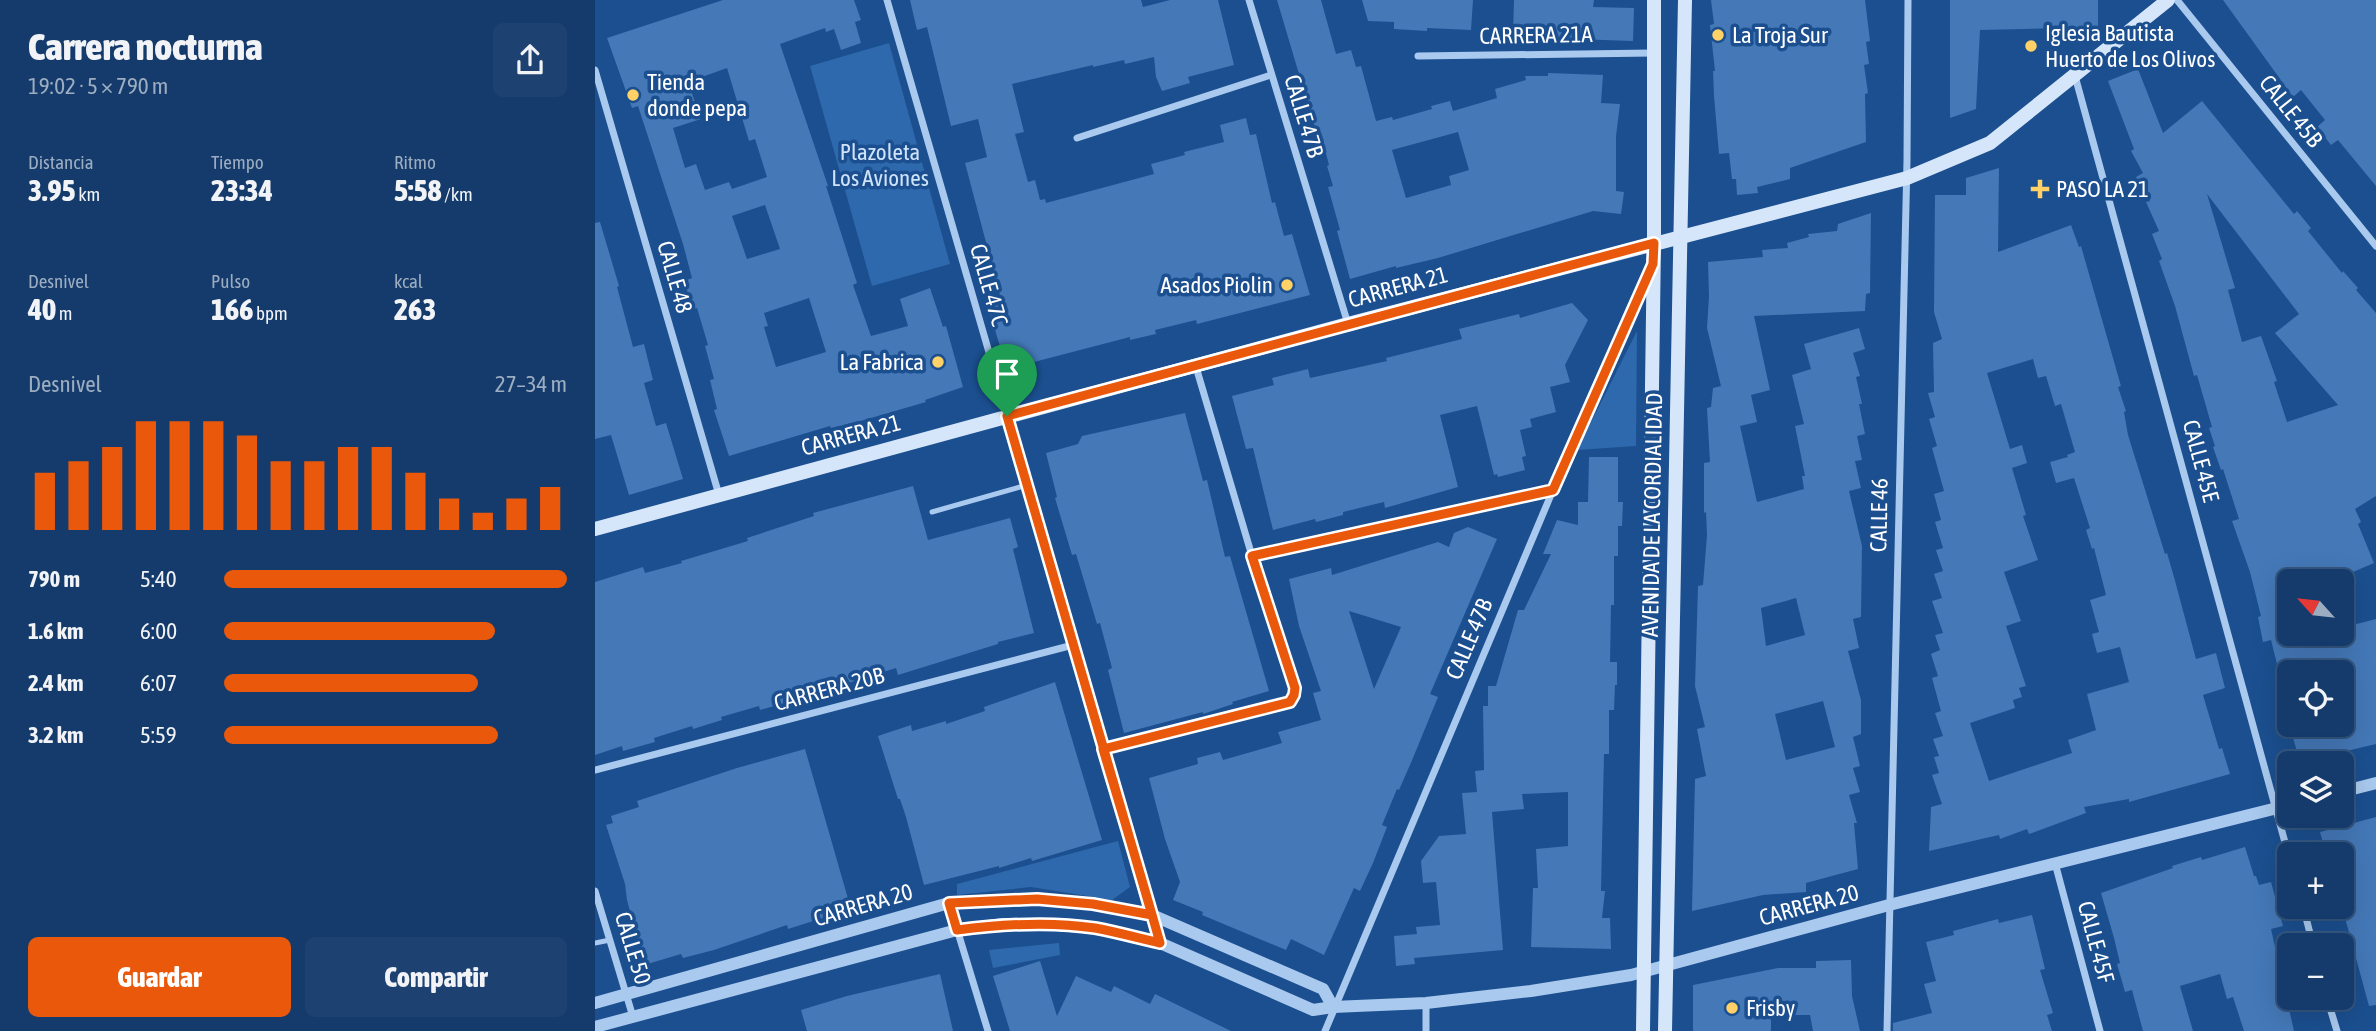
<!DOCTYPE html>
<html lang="es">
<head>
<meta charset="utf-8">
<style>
	:root { --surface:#143b6b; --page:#1d4271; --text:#f1f3f6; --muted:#9dadc1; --line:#33557e; --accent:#ea580c }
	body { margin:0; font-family:"Asap Condensed",sans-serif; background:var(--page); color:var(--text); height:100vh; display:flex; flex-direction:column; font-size:26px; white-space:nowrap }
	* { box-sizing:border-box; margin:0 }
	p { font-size:23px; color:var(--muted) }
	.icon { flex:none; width:38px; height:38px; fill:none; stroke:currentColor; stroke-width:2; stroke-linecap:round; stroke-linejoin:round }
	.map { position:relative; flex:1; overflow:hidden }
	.side { display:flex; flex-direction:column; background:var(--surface); width:595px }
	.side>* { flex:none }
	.needle { width:46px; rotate:297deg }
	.buttons { position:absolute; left:1682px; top:569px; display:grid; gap:14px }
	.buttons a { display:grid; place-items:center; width:77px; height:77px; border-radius:10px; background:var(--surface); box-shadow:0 7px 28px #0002,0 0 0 2px var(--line); font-size:35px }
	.pin { position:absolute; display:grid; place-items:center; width:60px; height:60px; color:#fff; margin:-72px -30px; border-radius:50% 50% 50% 0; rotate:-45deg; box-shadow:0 0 7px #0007 }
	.pin .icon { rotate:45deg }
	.round { display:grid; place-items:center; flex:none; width:74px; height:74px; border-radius:10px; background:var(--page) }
	.summary { display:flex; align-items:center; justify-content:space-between; height:119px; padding:0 28px }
	h1 { font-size:38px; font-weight:800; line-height:52px }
	.stats { display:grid; grid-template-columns:repeat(3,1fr); gap:10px; height:119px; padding:7px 28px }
	.stats div { display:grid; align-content:center }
	.stats b { font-size:30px; font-weight:800 }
	.stats small { font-size:19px; font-weight:400 }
	.stats p { font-size:19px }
	.chart { height:196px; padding:14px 28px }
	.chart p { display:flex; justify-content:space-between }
	.chart svg { width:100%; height:126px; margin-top:7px; stroke:var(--accent); stroke-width:6 }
	.cta { display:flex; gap:14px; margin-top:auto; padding:14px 28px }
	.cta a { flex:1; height:80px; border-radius:10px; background:var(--accent); color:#fff; font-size:28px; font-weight:800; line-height:80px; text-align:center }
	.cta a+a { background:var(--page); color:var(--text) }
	ul { padding:0 28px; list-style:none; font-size:23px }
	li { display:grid; grid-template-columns:112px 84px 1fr; align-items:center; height:52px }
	li i { height:18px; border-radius:9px; background:var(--accent) }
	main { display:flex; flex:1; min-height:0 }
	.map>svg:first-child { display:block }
	.green { fill:#2e69ad }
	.building { fill:#4478b7; fill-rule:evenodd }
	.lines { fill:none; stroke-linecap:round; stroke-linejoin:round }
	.service { stroke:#a9c9ee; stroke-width:5 }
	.minor { stroke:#a9c9ee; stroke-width:7 }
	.tertiary { stroke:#a9c9ee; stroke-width:12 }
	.secondary { stroke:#d6e6fa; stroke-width:14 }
	.route-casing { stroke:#fff; stroke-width:14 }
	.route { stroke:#ea580c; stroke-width:9 }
	.poi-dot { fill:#ffd166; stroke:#1b4f8f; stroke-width:2.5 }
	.labels { text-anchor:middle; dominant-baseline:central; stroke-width:7; stroke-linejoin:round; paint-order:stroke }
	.poi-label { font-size:23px; fill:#fff; stroke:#1b4f8f; text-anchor:start }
	.street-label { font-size:23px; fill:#fff; stroke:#1b4f8f }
	.park-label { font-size:23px; fill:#cfe3fa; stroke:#1b4f8f }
</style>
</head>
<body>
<main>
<section class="side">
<div class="summary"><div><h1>Carrera nocturna</h1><p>19:02 · 5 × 790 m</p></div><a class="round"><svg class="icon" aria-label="share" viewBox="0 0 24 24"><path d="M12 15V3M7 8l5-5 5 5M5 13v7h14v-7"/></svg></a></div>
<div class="stats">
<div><p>Distancia</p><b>3.95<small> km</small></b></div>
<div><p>Tiempo</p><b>23:34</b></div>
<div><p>Ritmo</p><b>5:58<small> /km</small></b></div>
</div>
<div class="stats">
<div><p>Desnivel</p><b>40<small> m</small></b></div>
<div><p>Pulso</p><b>166<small> bpm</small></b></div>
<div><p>kcal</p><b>263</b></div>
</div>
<div class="chart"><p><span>Desnivel</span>27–34 m</p>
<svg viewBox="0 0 160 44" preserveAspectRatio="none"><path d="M5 44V24M15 44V20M25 44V15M35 44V6M45 44V6M55 44V6M65 44V11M75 44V20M85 44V20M95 44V15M105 44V15M115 44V24M125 44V33M135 44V38M145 44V33M155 44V29"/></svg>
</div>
<ul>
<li><b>790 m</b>5:40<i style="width:100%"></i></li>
<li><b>1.6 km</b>6:00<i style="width:79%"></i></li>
<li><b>2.4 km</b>6:07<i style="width:74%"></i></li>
<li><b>3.2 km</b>5:59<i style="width:80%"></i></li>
</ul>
<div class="cta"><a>Guardar</a><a>Compartir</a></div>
</section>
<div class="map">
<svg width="1781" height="1031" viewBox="0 0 1781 1031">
	<rect width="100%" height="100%" fill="#1b4f8f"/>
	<!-- green -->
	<g class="green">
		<path d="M294,43L355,264L277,286L215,66Z"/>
		<path d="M1042,331L1041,446L982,450Z"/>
		<path d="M523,841L535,887L517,900L436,887L362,895V884Z"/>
		<path d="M464,943L465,955L398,968L394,950Z"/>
	</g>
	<!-- building -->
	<g class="building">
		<path d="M128,0H259L266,20L260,22L266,43L246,50L239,29L231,32L230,28L185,44L233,186H231L262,283L258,285L276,336L313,326L305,299L335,288L348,327L351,326L368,387L330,400L331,402L269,420L236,428L235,426L134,456L119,410L122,409L115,380L119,379L110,346L113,345L102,308L98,309L89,281L97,278L88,244L43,106L37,108L12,38ZM132,68L154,141L160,139L172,177L137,189L134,182L110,190L101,164L90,168L78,128L106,119L93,82ZM170,205L185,249L152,259L137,216ZM214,298L231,352L181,367L169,327L173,326L169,313Z"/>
		<path d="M315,0H546L548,7L575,0H623L639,65L593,77L595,83L567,91L561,77L559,57L530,64L529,60L498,67V65L417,84L429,132L420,134L433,182L440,180L445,200L450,199L451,203L559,174L556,164L590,155L589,152L629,142L625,125L651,118L655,135L661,134L677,203L680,202L689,236L697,234L715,295L602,324L601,320L560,330L561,334L535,340V337L439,362L440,366L412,370L392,303L406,299L370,163L392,157L383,119L356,126L332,27L322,30Z"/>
		<path d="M682,0H726L741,54L756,50L761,67L766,66L781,121L797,117L798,120L837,109L836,106L855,101L858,111L902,98L900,89L931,80L930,76H953V73L1008,75L1006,103L1025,104L1021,136V191L1029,192L1026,214L998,211L843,258L801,268V266L755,279L742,231L745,230L733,187L738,186L732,166L734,165L724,127L720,128ZM863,132L874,170L854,176L856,185L811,198L797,150Z"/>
		<path d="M767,0H878L876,30L832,28V31L799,29V22L773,21Z"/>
		<path d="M919,0H999L998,7L1039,8L1038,41L949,38V34H918Z"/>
		<path d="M1116,0H1270L1275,41L1271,42L1274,64L1269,65L1273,93L1270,94L1271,142L1195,168V179L1162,187L1163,193L1142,195L1141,179H1137L1134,153L1124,154L1119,96L1118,71H1120L1115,25L1119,24Z"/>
		<path d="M1355,0H1503V27L1385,30L1381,109L1355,118Z"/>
		<path d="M1628,0H1781V186L1743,140L1736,145L1722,127L1730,120L1706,90L1698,97Z"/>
		<path d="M1543,69L1568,133L1607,101L1699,214L1702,211L1716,228L1713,231L1747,273L1748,271L1763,288L1761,290L1781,313V496L1760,509L1766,522L1763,524L1779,563L1737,581H1694V634H1746V628L1781,619V744L1705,762L1694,724H1746V663L1711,672H1684L1676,640L1668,642L1663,617L1666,616L1655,572L1637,521L1644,519L1628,469L1626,470L1618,447L1620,446L1614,428L1617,427L1602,375L1599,376L1580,306L1564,261L1567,259L1557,234L1564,231L1551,202L1555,201L1541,177L1548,173L1536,151L1539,149L1513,81ZM1612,194L1704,314L1680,333L1743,405L1692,422L1679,382L1682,381L1666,336L1647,342L1633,290L1640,288Z"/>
		<path d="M1404,168L1403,252L1476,225L1484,247L1486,246L1526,386L1523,387L1531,411L1529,412L1533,435L1570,554L1572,553L1579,577L1601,659L1621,653L1630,688L1608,695L1624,749L1627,748L1635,774L1534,802V799L1489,807L1491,813L1434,834L1432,829L1405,839L1404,835L1334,851L1336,807L1347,804L1337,775L1344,773L1339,757L1344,756L1338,739L1348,736L1340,713L1346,711L1337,678L1343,676L1336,654L1345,650L1340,635L1348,633L1337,601L1347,598L1339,574L1348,571L1341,550L1348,548L1340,522L1346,520L1339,494L1349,491L1337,448L1342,446L1334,419L1340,417L1333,393L1339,392L1338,343L1347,339L1339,312L1340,195H1371V178ZM1438,359L1443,378L1451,376L1460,406L1466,404L1480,452L1472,455L1473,457L1455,462L1461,483L1479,478L1495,528L1491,530L1497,549L1499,548L1511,595L1495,600L1504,632L1497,634L1502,653L1525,647L1534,682L1492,694L1501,730L1473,740L1477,753L1394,781L1375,723L1420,708L1418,700L1427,697L1424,688L1431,686L1411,626L1426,621L1409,572L1443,560L1428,516L1431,515L1417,468L1432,463L1427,445L1415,449L1392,373Z"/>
		<path d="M1276,213L1275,293L1271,294L1270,311L1159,316L1175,390L1156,395L1162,422L1145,426L1162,502L1209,489L1207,476H1210L1200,426L1209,424L1197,375L1216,369L1209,344L1264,328L1270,349L1258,353L1265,376L1261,377L1267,404H1264L1270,434L1262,436L1267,460L1260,461L1266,488L1254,491L1267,546L1266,617L1258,619L1264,648L1253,651L1266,700V734L1258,737L1265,766L1258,768L1265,792L1254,795L1262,823H1259L1263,869L1211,883V892L1168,895L1097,911L1100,779L1111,776L1102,729L1110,727L1100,686L1103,586L1108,585L1112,535L1111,512L1109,513V463L1115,462L1112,408L1116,407L1118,388L1126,386L1112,328L1114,296L1113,262L1168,257L1167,250L1193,248L1192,243L1214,237L1213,234L1242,231L1243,224ZM1201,598L1210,635L1171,646L1166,608ZM1228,701L1240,747L1191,760L1180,714Z"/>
		<path d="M5,222L24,286L22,287L38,347L49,344L58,380L49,383L61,426L71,423L88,479L34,495L16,435L0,439V223Z"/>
		<path d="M977,303L993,320L970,365L975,382L955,387L961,412L935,419L937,427L925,430L931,456L927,457L930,470L903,477L902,474L899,475L882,406L845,415L863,487L790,508L789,502L748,512V515L721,522L720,519L678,530L658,448L651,449L637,396L679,385L677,378L713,369L715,378L792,361L791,358L867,339L864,329L924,314L925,318Z"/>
		<path d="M590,413L608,481L612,480L630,557L635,556L674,691L637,702L638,704L608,714V712L529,733L513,670L517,668L505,623L502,624L481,554L477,555L460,498L462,497L451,453L483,444L487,436Z"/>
		<path d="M994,457H1023V502H1028L1027,526H1023V556H1019V605H1016L1015,662H1022V685H1020L1019,710H1014V754H1009L1006,891H1010L1007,918H1015L1016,949L936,947L938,888H943L941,849L973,846V792L927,794L929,809L897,812L908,950L819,958L820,964L801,966L799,936L822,934L821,927L845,925L841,882L828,883L826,861L844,836L871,834L867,793L882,792L880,771L889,770L888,706H893V686H901L923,610H929L956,554H948L962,520L983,525V502H993Z"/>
		<path d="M318,486L333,540L415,518L423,547L418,549L439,633L403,642V644L303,675L301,668L200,700L165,710L164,706L126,717L127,720L98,729L97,726L59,738L60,742L28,751L27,746L0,755V582L48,567L50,573L87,563L86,561L153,541L152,538L219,516L218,513Z"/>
		<path d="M873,527L902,539L835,694L843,697L818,758L804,790L802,789L787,825L792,827L778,863L765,891L759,888L729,955L696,939L691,950L607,915L608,912L578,900L585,882L570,839L554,778L603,764L602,758L625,752L628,760L687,743L683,732L726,720L718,693L726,691L704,626L694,579L736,568L737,575L843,542L854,547L859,533ZM754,611L806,627L779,689Z"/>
		<path d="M460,682L507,840L437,861L436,858L404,868V866L329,885L311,817L305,799H303L283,736L316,725L317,731L351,721V724L390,711L389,707Z"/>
		<path d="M210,749L256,909L193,929L192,925L119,950L88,958L86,954L49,965L32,900L30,884L11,825L18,823L16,816L44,807L42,801L142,768Z"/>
		<path d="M1781,817V1005L1774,1006L1746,903V854H1731L1725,832Z"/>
		<path d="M1650,847L1659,876H1661L1664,885L1676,882L1688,926L1676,929L1699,1031H1649L1638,997L1632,999L1625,974L1585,986L1598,1031H1548L1537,990L1530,992L1522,964L1525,963L1519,938L1506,893L1578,868L1577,866L1606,857L1607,860Z"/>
		<path d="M1437,915L1450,969L1445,970L1458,1013L1452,1015L1457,1031H1298V1023L1337,1013L1329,984L1341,981L1331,942L1359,935L1358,931L1403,919L1404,923Z"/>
		<path d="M1256,960L1257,996L1265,1031H1218L1215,1015H1176V1031H1098V985L1183,968H1221V961Z"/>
		<path d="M445,961L462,1016L481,976L516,992L519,986L555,1004L560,994L636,1031H415L398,976Z"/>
		<path d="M345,974L358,1031H212L206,1010L252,996Z"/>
	</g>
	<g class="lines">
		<!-- service -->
		<g class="service">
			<path d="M337,512L432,485"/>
			<path d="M0,943L15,940"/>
		</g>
		<!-- minor -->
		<g class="minor">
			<path d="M292,0L565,943"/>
			<path d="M654,0L753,324"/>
			<path d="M1582,0L1781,246"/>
			<path d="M823,56L1058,53"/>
			<path d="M0,70L124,495"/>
			<path d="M1480,76L1694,857"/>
			<path d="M482,138L676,75"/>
			<path d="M657,556L958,490"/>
			<path d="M508,749L695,702L699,695L700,688L657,556L601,367"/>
			<path d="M0,770L478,645"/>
			<path d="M1460,863L1505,1031"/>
			<path d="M0,891L38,1017"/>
			<path d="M354,903L393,1031"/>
			<path d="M1708,906L1718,945"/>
			<path d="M1732,998L1742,1031"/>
			<path d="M730,1031L958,490L1055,271"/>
			<path d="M831,1031V1003"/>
			<path d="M1292,1031L1312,161L1313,0"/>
		</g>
		<!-- tertiary -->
		<g class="tertiary">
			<path d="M1746,792L1781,783"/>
			<path d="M0,1003L354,903L441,899L498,904L557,915L728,989L738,1007"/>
			<path d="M0,1027L362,930L408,924H451L500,928L565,943L718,1010L738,1007L831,1003L936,991L1036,975L1294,905L1694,805"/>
		</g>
		<!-- secondary -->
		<g class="secondary">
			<path d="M0,529L753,324L1312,178L1395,143L1573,0"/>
			<path d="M1048,1031L1059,243V0"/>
			<path d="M1070,1031L1090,0"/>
		</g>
	</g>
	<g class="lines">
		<!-- route casing -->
		<g class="route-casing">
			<path id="route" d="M412,416L557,915L498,904L442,899L354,903L362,930C408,924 454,921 500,928C522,932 543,938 565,943C547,878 527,813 508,749L695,702L699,695L700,688L657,556L958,490L1058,264L1059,243L412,416"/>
		</g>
		<!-- route -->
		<use href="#route" class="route"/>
	</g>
	<!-- markers -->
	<g class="poi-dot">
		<circle cx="1123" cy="35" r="7"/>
		<circle cx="1436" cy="46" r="7"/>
		<circle cx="38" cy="95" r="7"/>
		<path d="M1441.5 178.5h7v7h7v7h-7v7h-7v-7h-7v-7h7z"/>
		<circle cx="692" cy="285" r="7"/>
		<circle cx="343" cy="362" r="7"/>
		<circle cx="1137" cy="1008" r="7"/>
	</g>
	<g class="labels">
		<!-- poi labels -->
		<g class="poi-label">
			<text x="1450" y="33">Iglesia Bautista<tspan x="1450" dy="26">Huerto de Los Olivos</tspan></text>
			<text x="1137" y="35">La Troja Sur</text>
			<text x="52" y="82">Tienda<tspan x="52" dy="26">donde pepa</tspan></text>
			<text x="1461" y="189">PASO LA 21</text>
			<text x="678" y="285" text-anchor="end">Asados Piolin</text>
			<text x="329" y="362" text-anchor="end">La Fabrica</text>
			<text x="1151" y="1008">Frisby</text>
		</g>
		<!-- street labels -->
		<g class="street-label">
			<text transform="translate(941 35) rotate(-1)">CARRERA 21A</text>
			<text transform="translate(1696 111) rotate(51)">CALLE 45B</text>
			<text transform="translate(709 116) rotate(73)">CALLE 47B</text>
			<text transform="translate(80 277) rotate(74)">CALLE 48</text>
			<text transform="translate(394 285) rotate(74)">CALLE 47C</text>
			<text transform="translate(803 287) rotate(-15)">CARRERA 21</text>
			<text transform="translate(256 435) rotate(-15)">CARRERA 21</text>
			<text transform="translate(1606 461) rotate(75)">CALLE 45E</text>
			<text transform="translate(1057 515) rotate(-89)">AVENIDA DE LA CORDIALIDAD</text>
			<text transform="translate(1284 515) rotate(-89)">CALLE 46</text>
			<text transform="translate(874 639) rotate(-67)">CALLE 47B</text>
			<text transform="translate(234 689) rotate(-15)">CARRERA 20B</text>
			<text transform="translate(268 905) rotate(-16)">CARRERA 20</text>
			<text transform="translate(1214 905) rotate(-15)">CARRERA 20</text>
			<text transform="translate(1501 942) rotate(75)">CALLE 45F</text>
			<text transform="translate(38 948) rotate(73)">CALLE 50</text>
		</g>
		<!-- park labels -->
		<g class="park-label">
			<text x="285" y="152">Plazoleta<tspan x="285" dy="26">Los Aviones</tspan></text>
		</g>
	</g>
</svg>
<div class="buttons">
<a><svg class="needle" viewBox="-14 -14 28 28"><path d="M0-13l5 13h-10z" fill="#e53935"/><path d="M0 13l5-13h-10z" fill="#9dadc1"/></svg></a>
<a><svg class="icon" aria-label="locate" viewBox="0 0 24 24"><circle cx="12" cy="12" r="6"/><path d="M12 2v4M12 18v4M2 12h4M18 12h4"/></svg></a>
<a><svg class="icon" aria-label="layers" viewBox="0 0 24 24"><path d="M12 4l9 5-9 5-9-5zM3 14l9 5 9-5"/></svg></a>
<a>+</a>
<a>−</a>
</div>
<div class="pin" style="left:412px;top:416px;background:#1e9e55"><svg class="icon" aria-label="arrive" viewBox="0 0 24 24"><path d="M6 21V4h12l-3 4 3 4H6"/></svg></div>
</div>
</main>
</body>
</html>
